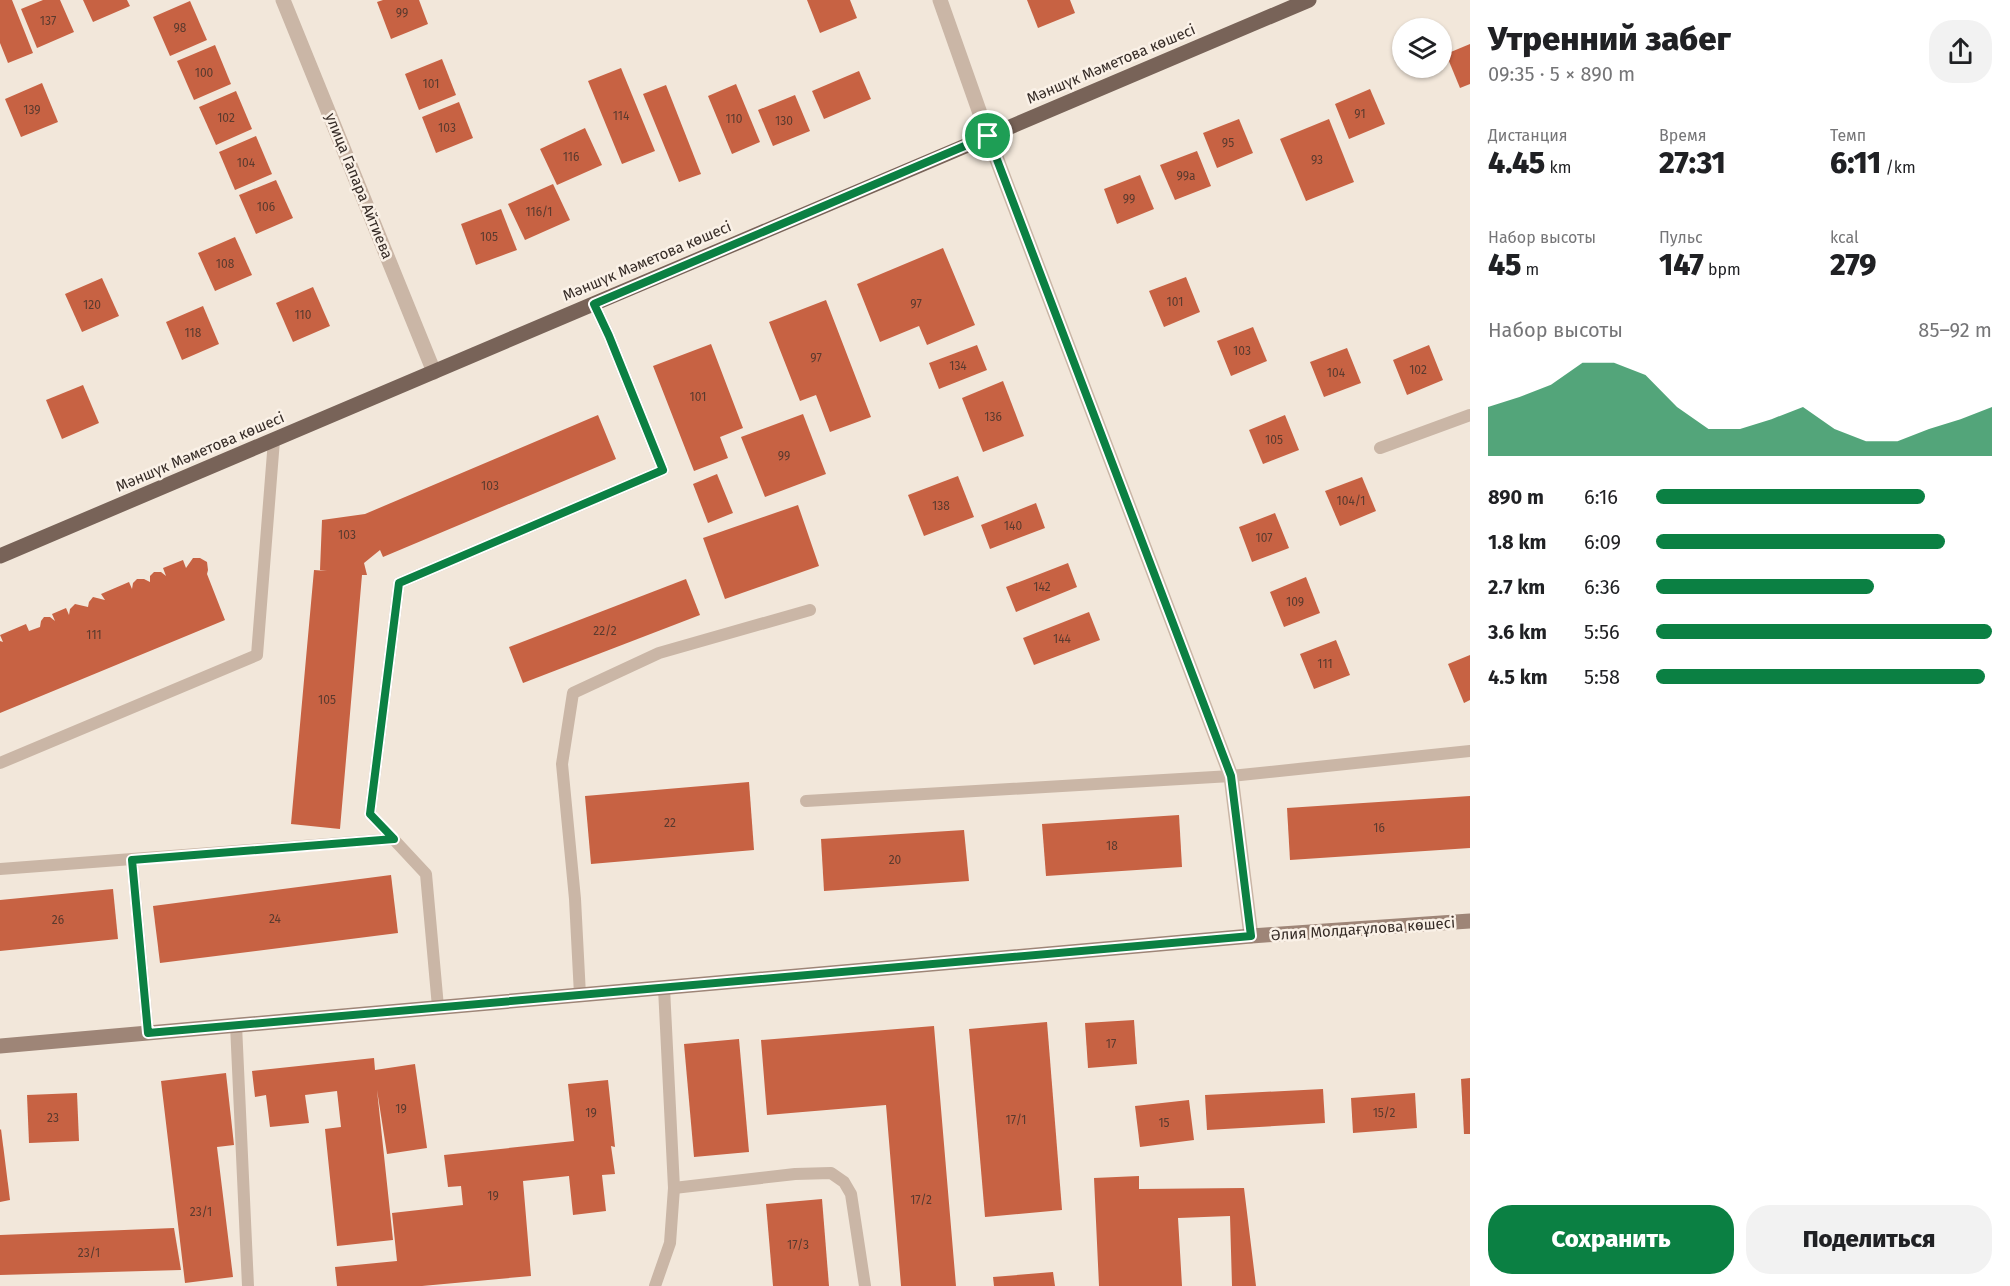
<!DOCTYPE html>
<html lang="ru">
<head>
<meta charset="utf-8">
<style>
	:root { --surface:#fff; --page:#f2f2f2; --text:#202124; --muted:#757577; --accent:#0b8043 }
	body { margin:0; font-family:"Fira Sans",sans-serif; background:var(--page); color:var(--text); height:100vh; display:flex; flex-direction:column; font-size:22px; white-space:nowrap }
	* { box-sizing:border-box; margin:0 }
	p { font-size:20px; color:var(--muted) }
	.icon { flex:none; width:33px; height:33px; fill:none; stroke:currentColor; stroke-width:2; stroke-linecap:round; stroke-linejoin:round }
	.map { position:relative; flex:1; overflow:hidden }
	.sheet { display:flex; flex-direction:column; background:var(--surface); width:540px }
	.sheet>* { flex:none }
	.controls { position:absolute; left:1392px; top:18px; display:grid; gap:12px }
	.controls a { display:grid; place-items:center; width:60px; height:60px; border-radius:50%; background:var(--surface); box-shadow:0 2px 4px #0004; font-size:30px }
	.pin { position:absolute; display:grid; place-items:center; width:51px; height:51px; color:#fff; margin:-26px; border:3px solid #fff; border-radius:50%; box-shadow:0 2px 6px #0007 }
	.round { display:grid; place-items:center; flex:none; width:63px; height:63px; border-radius:24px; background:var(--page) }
	.headline { display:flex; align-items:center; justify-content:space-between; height:102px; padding:0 18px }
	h1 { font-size:33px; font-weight:800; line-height:45px }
	.stats { display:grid; grid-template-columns:repeat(3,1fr); gap:9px; height:102px; padding:6px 18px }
	.stats div { display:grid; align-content:center }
	.stats b { font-size:30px; font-weight:800 }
	.stats small { font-size:16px; font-weight:400 }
	.stats p { font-size:16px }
	.chart { height:168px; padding:12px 18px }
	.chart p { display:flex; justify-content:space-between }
	.chart svg { width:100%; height:108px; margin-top:6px; fill:var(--accent); opacity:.7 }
	.cta { display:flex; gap:12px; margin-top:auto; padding:12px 18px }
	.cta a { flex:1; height:69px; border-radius:24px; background:var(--accent); color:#fff; font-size:24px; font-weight:800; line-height:69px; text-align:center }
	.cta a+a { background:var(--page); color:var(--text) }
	ul { padding:0 18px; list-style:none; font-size:20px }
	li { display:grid; grid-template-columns:96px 72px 1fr; align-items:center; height:45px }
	li i { height:15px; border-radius:8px; background:var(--accent) }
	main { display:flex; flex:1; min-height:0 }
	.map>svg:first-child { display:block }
	.building { fill:#c76243 }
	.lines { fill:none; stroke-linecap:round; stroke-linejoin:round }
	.service { stroke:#cab6a6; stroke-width:12 }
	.minor { stroke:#cab6a6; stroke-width:15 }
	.tertiary { stroke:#cab6a6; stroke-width:15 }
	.secondary { stroke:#9e8577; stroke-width:15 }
	.primary { stroke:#786358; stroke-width:15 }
	.route-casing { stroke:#fff; stroke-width:12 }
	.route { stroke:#0b8043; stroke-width:8 }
	.labels { text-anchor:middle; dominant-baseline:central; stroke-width:5; stroke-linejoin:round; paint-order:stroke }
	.number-label { font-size:12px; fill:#5a3a2e }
	.street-label { font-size:15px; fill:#362c27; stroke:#faf1e7 }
</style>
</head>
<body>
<main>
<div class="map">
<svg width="1470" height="1286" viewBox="0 0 1470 1286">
	<rect width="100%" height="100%" fill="#f2e7da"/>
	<!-- building -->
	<g class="building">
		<path d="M0,0H12L33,53L8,63L0,43Z"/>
		<path d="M43,0H60L74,32L37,48L21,9Z"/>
		<path d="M83,0H127L130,6L93,22Z"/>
		<path d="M383,0H419L428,24L391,39L377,2Z"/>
		<path d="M807,0H850L857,18L820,33Z"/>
		<path d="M1027,0H1070L1075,13L1038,28Z"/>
		<path d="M190,1L207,40L170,56L153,17Z"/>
		<path d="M1470,44V84L1460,88L1446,54Z"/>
		<path d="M215,45L231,84L194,100L177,61Z"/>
		<path d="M442,59L456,95L419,110L405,74Z"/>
		<path d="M621,68L655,151L622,164L588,81Z"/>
		<path d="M859,71L871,99L824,119L812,91Z"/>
		<path d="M42,83L58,122L21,137L5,99Z"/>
		<path d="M736,84L760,142L732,154L708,96Z"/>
		<path d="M666,85L701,174L679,182L643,94Z"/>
		<path d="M1370,89L1385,124L1349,139L1335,104Z"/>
		<path d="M236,91L252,129L216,145L199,107Z"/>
		<path d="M795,95L810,131L773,146L758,110Z"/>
		<path d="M459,102L473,138L436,153L422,117Z"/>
		<path d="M1239,119L1253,153L1217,168L1203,133Z"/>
		<path d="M1329,119L1354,182L1306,201L1280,139Z"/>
		<path d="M585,128L602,165L557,185L540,149Z"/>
		<path d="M256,136L272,174L235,190L219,152Z"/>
		<path d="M1197,151L1211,186L1175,200L1160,165Z"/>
		<path d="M1140,175L1154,209L1117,224L1104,189Z"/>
		<path d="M276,180L293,218L256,234L239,195Z"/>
		<path d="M553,184L570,220L525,240L508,204Z"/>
		<path d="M501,209L517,250L476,265L461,224Z"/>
		<path d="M235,237L252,275L215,291L198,253Z"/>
		<path d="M943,248L975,325L927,345L919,326L880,342L857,284Z"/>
		<path d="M1186,277L1200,312L1164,327L1149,291Z"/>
		<path d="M102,278L119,316L82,332L65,294Z"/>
		<path d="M313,287L330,326L293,342L276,303Z"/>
		<path d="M826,300L871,417L830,432L816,395L800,401L769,322Z"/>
		<path d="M203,306L219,344L182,360L166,322Z"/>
		<path d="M1253,327L1267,361L1231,376L1217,341Z"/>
		<path d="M711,344L743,428L720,437L728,458L694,471L653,366Z"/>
		<path d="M977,345L987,370L939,389L929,363Z"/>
		<path d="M1429,345L1443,380L1407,395L1393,360Z"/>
		<path d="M1347,348L1361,383L1324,397L1310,362Z"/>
		<path d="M1003,381L1024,436L983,452L962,398Z"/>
		<path d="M83,385L99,423L62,439L46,400Z"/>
		<path d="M803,414L826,474L765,497L741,437Z"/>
		<path d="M598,415L616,459L383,557L380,550L364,563L367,575H362L340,829L291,824L314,570L327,571L320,570L322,520L365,514Z"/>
		<path d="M1285,415L1299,450L1263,464L1249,430Z"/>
		<path d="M717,474L733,513L708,523L693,484Z"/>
		<path d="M958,476L974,517L924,536L908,495Z"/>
		<path d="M1362,477L1376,511L1340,526L1325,491Z"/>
		<path d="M1036,503L1045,528L990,549L981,525Z"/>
		<path d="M798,505L819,566L725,599L703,538Z"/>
		<path d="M1275,513L1289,548L1252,562L1239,527Z"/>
		<path d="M193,558H200L207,562L208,570L207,574L225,620L0,713V641L3,642L0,635L26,624L29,631L40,627L41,621L44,617H50L55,621L52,614L66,608L69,615L70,609L75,604L88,607L89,602L93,597L105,600L101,594L129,582L132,589L133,583L137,579H144L150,582V576L154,572H161L166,576L163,568L183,560L186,568Z"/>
		<path d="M1068,563L1077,587L1016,612L1006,587Z"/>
		<path d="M1306,577L1320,613L1284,627L1270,592Z"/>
		<path d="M686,579L700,615L523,683L509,647Z"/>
		<path d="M1089,612L1100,640L1034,665L1023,638Z"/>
		<path d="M1336,640L1350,675L1314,689L1300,654Z"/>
		<path d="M1470,655V700L1464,703L1448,664Z"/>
		<path d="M749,782L754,850L591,864L585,796Z"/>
		<path d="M1470,796V848L1290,860L1287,808Z"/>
		<path d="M1179,815L1182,867L1046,876L1042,824Z"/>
		<path d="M964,830L969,881L824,891L821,839Z"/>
		<path d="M391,875L398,933L160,963L153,906Z"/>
		<path d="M113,889L118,939L0,951V900Z"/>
		<path d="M1134,1020L1137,1064L1088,1068L1085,1023Z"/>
		<path d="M1047,1022L1062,1210L985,1217L969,1029Z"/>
		<path d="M934,1026L956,1286H901L886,1105L767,1115L761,1040Z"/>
		<path d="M739,1039L749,1152L694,1157L684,1044Z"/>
		<path d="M374,1058L375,1070L415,1064L427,1148L387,1154L377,1090L393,1240L337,1246L325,1129L341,1127L337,1091L305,1095L309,1123L270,1127L266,1095L255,1097L252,1071Z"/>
		<path d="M226,1073L234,1145L217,1147L233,1277L185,1283L161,1081Z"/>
		<path d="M1470,1078V1134H1464L1461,1079Z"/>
		<path d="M608,1080L615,1147L611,1146L615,1174L602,1175L606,1211L573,1215L569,1176L523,1181L531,1276L422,1286H337L335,1267L397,1261L392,1213L463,1205L461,1186L448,1187L444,1155L574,1141L568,1084Z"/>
		<path d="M1323,1089L1325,1123L1207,1130L1205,1095Z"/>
		<path d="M77,1093L79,1141L29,1143L27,1095Z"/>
		<path d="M1415,1093L1417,1128L1353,1133L1351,1098Z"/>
		<path d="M1189,1100L1194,1140L1140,1147L1135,1106Z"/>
		<path d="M1,1129L10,1200L0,1202V1130Z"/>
		<path d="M1139,1176V1189L1244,1188L1256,1286H1232L1230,1216L1178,1218L1182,1286H1099L1094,1178Z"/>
		<path d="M822,1199L829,1286H773L766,1204Z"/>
		<path d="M174,1228L181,1270L0,1275V1235Z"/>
		<path d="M1053,1272L1055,1286H994L993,1277Z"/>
	</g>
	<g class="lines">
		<!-- service -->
		<g class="service">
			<path d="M1380,448L1470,415"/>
			<path d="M0,763L257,655L274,440"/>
			<path d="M806,801L1231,776L1470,751"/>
			<path d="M0,869L132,859"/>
			<path d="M580,995L575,899L562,764L573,693L659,653L810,610"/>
			<path d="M438,1007L426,874L370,814L399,583L663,470L609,336L594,304"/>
			<path d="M236,1025L248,1286"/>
			<path d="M148,1033L132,859L394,839"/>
			<path d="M674,1188L795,1174L831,1173L844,1182L851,1194L865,1286"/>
			<path d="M655,1286L670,1243L674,1188L664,988"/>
		</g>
		<!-- minor -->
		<g class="minor">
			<path d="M283,0L434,372"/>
			<path d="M940,0L988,136"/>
		</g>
		<!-- tertiary -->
		<path class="tertiary" d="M988,136L1231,776L1251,936"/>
		<!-- secondary -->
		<path class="secondary" d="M0,1046L1251,936L1470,921"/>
		<!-- primary -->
		<path class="primary" d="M0,556L1309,0"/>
	</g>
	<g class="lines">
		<!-- route casing -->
		<g class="route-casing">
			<path id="route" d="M988,136L1231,776L1251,936L148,1033L132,860L394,839L370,814L399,583L663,470L609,336L594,304Z"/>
		</g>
		<!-- route -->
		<use href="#route" class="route"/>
	</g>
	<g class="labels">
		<!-- number labels -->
		<g class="number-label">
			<text x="402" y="13">99</text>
			<text x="48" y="21">137</text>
			<text x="180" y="28">98</text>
			<text x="204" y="73">100</text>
			<text x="431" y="84">101</text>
			<text x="32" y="110">139</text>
			<text x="1360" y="114">91</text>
			<text x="621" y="116">114</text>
			<text x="226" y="118">102</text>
			<text x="734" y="119">110</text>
			<text x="784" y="121">130</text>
			<text x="447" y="128">103</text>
			<text x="1228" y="143">95</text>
			<text x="571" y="157">116</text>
			<text x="1317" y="160">93</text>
			<text x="246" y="163">104</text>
			<text x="1186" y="176">99а</text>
			<text x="1129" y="199">99</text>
			<text x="266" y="207">106</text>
			<text x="539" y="212">116/1</text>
			<text x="489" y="237">105</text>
			<text x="225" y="264">108</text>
			<text x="1175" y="302">101</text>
			<text x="916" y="304">97</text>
			<text x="92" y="305">120</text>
			<text x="303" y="315">110</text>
			<text x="193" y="333">118</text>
			<text x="1242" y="351">103</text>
			<text x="816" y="358">97</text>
			<text x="958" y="366">134</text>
			<text x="1418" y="370">102</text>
			<text x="1336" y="373">104</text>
			<text x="698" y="397">101</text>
			<text x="993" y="417">136</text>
			<text x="1274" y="440">105</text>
			<text x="784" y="456">99</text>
			<text x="490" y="486">103</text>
			<text x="1351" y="501">104/1</text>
			<text x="941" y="506">138</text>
			<text x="1013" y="526">140</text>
			<text x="347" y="535">103</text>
			<text x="1264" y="538">107</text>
			<text x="1042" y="587">142</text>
			<text x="1295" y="602">109</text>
			<text x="605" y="631">22/2</text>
			<text x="94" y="635">111</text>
			<text x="1062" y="639">144</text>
			<text x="1325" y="664">111</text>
			<text x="327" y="700">105</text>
			<text x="670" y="823">22</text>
			<text x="1379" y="828">16</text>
			<text x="1112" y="846">18</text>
			<text x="895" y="860">20</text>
			<text x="275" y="919">24</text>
			<text x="58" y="920">26</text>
			<text x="1111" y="1044">17</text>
			<text x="401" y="1109">19</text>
			<text x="591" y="1113">19</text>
			<text x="1384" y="1113">15/2</text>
			<text x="53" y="1118">23</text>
			<text x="1016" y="1120">17/1</text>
			<text x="1164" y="1123">15</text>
			<text x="493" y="1196">19</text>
			<text x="921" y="1200">17/2</text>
			<text x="201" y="1212">23/1</text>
			<text x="798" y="1245">17/3</text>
			<text x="89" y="1253">23/1</text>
		</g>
		<!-- street labels -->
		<g class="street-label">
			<text transform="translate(1111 64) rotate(-23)">Мәншүк Мәметова көшесі</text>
			<text transform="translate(359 186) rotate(68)">улица Гапара Айтиева</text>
			<text transform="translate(647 261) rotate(-23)">Мәншүк Мәметова көшесі</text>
			<text transform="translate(200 452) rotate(-23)">Мәншүк Мәметова көшесі</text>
			<text transform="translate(1363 929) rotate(-4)">Әлия Молдағұлова көшесі</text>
		</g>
	</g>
</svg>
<div class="controls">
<a><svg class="icon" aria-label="layers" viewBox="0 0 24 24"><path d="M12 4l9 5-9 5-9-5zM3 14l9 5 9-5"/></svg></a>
</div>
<div class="pin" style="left:988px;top:136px;background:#1e9e55"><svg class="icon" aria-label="arrive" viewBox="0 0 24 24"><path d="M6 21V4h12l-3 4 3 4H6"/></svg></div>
</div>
<section class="sheet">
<div class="headline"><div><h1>Утренний забег</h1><p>09:35 · 5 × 890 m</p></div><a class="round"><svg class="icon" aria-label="share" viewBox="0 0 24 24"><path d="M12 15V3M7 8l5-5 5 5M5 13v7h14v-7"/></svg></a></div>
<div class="stats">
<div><p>Дистанция</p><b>4.45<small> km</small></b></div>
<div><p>Время</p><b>27:31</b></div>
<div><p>Темп</p><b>6:11<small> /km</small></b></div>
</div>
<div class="stats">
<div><p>Набор высоты</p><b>45<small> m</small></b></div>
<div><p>Пульс</p><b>147<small> bpm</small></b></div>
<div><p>kcal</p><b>279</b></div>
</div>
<div class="chart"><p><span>Набор высоты</span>85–92 m</p>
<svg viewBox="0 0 160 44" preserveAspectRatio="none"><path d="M0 44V24L10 20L20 15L30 6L40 6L50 11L60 24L70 33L80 33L90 29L100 24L110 33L120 38L130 38L140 33L150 29L160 24V44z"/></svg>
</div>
<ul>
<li><b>890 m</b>6:16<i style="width:80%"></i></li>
<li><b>1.8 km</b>6:09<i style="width:86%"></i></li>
<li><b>2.7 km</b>6:36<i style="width:65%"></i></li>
<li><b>3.6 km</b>5:56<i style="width:100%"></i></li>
<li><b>4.5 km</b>5:58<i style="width:98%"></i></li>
</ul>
<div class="cta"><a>Сохранить</a><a>Поделиться</a></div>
</section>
</main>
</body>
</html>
